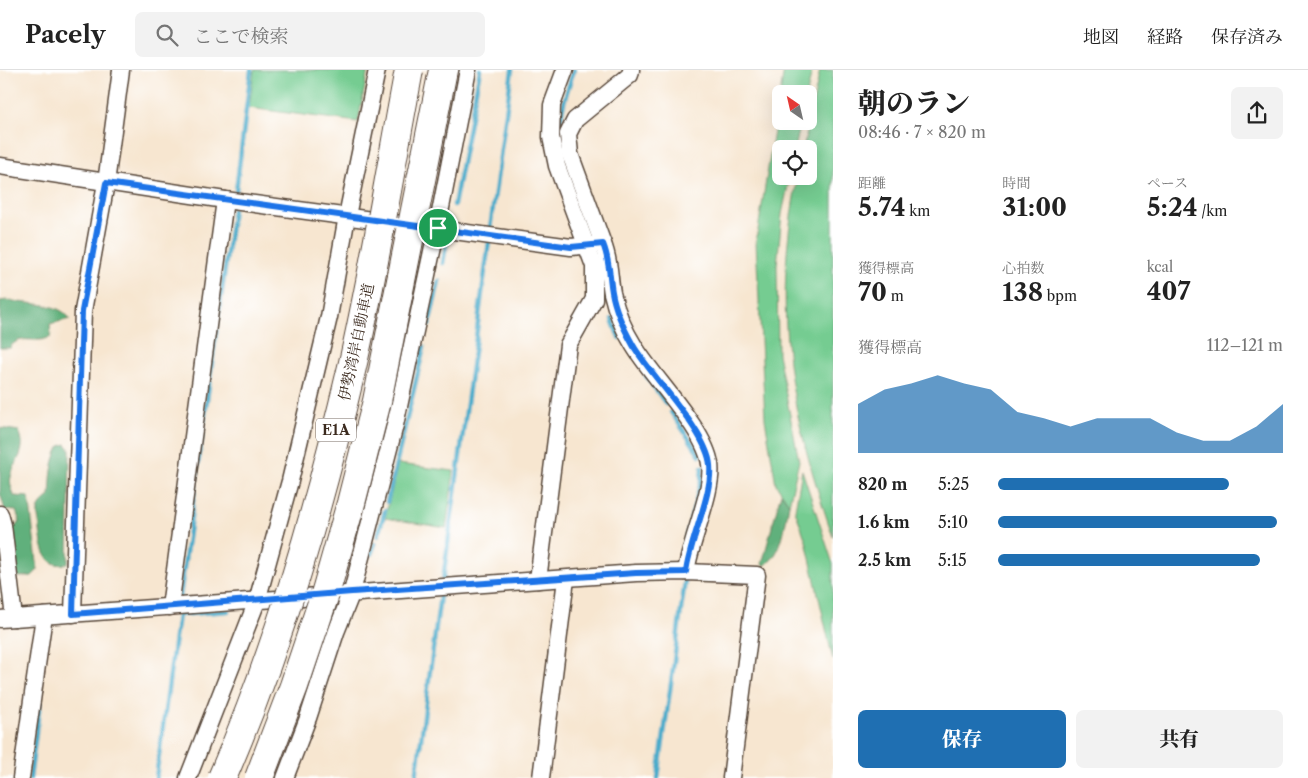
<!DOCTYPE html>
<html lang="ja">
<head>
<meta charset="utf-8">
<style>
	:root { --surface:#fff; --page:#f2f2f2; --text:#222; --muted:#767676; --line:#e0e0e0; --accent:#1f6fb2 }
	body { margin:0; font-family:"Libre Caslon Text","Noto Serif JP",serif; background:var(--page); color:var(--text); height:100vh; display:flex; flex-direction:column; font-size:19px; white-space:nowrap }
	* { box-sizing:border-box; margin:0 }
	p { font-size:16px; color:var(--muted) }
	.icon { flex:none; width:28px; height:28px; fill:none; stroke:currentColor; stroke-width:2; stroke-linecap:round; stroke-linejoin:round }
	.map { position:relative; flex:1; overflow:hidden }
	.sheet { display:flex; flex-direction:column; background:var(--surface); width:475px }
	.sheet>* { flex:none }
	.needle { width:32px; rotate:326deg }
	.tools { position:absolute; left:772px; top:15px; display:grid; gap:10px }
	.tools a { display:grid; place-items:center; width:45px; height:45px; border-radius:8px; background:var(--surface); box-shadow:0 5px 20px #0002; font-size:25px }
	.pin { position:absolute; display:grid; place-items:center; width:42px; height:42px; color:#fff; margin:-21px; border:2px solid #fff; border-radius:50%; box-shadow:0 1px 5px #0007 }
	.round { display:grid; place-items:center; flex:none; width:52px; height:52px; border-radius:8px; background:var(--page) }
	.summary { display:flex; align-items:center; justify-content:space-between; height:85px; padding:0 25px }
	h1 { font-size:28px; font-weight:800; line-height:38px }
	.metrics { display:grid; grid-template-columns:repeat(3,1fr); gap:8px; height:85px; padding:5px 25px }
	.metrics div { display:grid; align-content:center }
	.metrics b { font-size:25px; font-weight:800 }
	.metrics small { font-size:14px; font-weight:400 }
	.metrics p { font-size:14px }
	.chart { height:140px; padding:10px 25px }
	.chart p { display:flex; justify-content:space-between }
	.chart svg { width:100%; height:90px; margin-top:5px; fill:var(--accent); opacity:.7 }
	.action { display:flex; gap:10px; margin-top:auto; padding:10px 25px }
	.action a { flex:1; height:58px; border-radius:8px; background:var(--accent); color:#fff; font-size:20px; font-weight:800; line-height:58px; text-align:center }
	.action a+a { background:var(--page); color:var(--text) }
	ul { padding:0 25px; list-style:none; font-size:16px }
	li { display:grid; grid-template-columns:80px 60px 1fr; align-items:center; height:38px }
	li i { height:12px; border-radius:6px; background:var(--accent) }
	header { display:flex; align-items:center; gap:30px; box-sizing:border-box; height:70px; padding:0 25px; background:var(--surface); border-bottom:1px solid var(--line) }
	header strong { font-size:24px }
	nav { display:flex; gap:28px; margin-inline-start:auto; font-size:18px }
	.search { width:350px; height:45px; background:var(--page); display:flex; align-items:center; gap:12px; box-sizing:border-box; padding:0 18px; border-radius:8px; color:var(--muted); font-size:19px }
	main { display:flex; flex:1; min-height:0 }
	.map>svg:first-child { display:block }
	.green { fill:#75cc91; stroke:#587b58 }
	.forest { fill:#60b07b; stroke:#4e6d4c }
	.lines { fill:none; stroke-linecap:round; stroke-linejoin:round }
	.stream { stroke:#4caccb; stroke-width:4.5 }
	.street-casing { stroke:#574639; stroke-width:19 }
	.street { stroke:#fff; stroke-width:16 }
	.highway-bridge-casing { stroke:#574639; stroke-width:30; stroke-linecap:butt }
	.highway-bridge { stroke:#fff; stroke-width:28 }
	.route-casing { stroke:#fff; stroke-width:10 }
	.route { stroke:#1a73e8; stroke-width:6 }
	.labels { text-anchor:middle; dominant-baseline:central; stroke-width:4; stroke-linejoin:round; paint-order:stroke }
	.shield { fill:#fff; stroke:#766a62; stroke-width:1 }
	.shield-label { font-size:14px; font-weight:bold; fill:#3b2a1e }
	.street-label { font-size:15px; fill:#3b2a1e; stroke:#fff }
</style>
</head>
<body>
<header>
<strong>Pacely</strong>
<div class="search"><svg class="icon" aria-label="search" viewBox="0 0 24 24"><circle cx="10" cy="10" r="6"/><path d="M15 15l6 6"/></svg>ここで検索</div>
<nav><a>地図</a><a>経路</a><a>保存済み</a></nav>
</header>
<main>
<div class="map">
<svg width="833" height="708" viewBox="0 0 833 708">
	<rect width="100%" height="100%" fill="#fff"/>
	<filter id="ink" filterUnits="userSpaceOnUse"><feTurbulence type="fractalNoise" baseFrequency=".02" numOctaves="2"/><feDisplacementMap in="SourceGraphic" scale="10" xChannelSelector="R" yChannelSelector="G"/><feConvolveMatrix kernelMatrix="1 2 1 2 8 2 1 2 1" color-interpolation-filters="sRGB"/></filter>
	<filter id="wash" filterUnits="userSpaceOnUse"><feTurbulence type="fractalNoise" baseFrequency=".0096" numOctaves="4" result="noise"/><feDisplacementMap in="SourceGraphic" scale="20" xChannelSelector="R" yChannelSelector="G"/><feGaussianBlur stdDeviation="1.12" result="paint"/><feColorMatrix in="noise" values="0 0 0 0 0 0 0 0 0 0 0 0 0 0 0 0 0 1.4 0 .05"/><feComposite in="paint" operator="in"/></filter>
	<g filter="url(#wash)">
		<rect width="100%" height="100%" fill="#f7e6d0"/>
		<!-- green -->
		<g class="green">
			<path d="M254,0H368L358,52L249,38Z"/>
			<path d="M784,0H812L807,24H781V51H801L795,79H781V106H790L782,144L777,195L778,284L799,391L789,434L776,414L765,349L756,172Z"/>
			<path d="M820,0H833V467C813,408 794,346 788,283C782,224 786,164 798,106H809V79H803Z"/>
			<path d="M398,394L454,401L446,458L385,448Z"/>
			<path d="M802,400L833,494V590L806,471L795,440Z"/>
		</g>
		<!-- forest -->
		<g class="forest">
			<path d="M7,230C26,235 59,231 70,249L50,254L51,266C39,276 19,262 10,278H0V231Z"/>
			<path d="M0,358L19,361C28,382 15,389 11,407C9,414 13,420 14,426L29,427L38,500L32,506L19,507L17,504L11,460L20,452L16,441L5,440L0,423Z"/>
			<path d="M66,374L70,379L68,493C45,501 42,476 40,460C40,454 37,447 38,441C39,434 45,430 50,426C51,409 51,391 60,376Z"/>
			<path d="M781,423L789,434C785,455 783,484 764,496L762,494Z"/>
		</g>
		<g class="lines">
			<!-- stream -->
			<g class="stream">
				<path d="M561,79C557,51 565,26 574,0"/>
				<path d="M236,121L251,0"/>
				<path d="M454,135L480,0"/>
				<path d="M490,159L512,0"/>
				<path d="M443,193L447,170"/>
				<path d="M612,249L619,268"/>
				<path d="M429,255L439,211"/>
				<path d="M646,306L666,334"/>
				<path d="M671,342L700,385"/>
				<path d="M387,432L424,277"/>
				<path d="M378,466L385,440"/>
				<path d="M682,481L701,412L702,397"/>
				<path d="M371,484L375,474"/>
				<path d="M443,510L489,172"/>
				<path d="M180,527L233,140"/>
				<path d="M30,708L40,633"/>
				<path d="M156,708L178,545L228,541"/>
				<path d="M416,708L440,526"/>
				<path d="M658,708L685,511"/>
			</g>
		</g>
	</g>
	<g filter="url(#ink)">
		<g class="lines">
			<!-- street casing -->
			<g class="street-casing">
				<g id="street">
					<path d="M0,96L225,130L571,177L603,174L570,84L568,64L575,50L630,5L631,0"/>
					<path d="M603,174C610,191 609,206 612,223C616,241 624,260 634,276C653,308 705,359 710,394C714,420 690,471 686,502"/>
					<path d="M0,444L3,455L14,548"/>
					<path d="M538,510L568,275L594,229V196L557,96L551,67L552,35L565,0"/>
					<path d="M170,537L225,130"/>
					<path d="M73,544L83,241L106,113L121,0"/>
					<path d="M0,549L636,503L686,502L757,505L731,708"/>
					<path d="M21,708L44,546"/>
					<path d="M188,708L257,531L290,411L329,247L347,146L377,0"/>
					<path d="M285,708L308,648L336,562L352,522L395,355L437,158L468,0"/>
					<path d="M541,708L566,509"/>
				</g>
			</g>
			<!-- street -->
			<use href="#street" class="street"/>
			<!-- highway-bridge casing -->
			<g class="highway-bridge-casing">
				<g id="highway-bridge">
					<path d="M222,708C279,577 319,437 352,297C375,199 390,99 409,0"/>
					<path d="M259,708L294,616L326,521L351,433L377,331L443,0"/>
				</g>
			</g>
			<!-- highway-bridge -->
			<use href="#highway-bridge" class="highway-bridge"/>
		</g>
	</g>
	<g class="lines" filter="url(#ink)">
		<!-- route casing -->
		<g class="route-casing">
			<path id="route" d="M106,113L571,177L603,174C610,191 609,205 612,222C615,240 624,259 633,275C651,307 707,361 710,395C713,424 690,469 686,502L636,503L352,522L73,544L82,241Z"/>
		</g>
		<!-- route -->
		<use href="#route" class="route"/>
	</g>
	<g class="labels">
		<!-- shield labels -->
		<rect class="shield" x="316" y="348.5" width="40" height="23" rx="4"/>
		<g class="shield-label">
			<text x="336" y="360">E1A</text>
		</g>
		<!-- street labels -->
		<g class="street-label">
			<text transform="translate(356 272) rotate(-78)">伊勢湾岸自動車道</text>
		</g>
	</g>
</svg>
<div class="tools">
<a><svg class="needle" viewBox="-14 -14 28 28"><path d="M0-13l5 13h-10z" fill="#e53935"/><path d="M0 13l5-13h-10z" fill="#767676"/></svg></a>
<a><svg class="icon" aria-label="locate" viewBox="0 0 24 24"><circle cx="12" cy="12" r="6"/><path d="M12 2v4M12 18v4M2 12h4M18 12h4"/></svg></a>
</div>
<div class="pin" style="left:438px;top:158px;background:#1e9e55"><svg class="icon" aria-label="arrive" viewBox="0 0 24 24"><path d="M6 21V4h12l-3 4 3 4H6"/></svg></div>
</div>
<section class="sheet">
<div class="summary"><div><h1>朝のラン</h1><p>08:46 · 7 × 820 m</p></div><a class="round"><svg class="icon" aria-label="share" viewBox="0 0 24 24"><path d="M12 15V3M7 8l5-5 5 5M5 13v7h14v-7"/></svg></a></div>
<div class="metrics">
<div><p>距離</p><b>5.74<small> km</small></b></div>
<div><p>時間</p><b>31:00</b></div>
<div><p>ペース</p><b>5:24<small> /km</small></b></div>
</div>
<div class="metrics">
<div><p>獲得標高</p><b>70<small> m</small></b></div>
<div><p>心拍数</p><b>138<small> bpm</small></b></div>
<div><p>kcal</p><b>407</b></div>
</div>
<div class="chart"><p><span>獲得標高</span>112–121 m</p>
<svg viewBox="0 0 160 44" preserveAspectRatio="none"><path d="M0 44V20L10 13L20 10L30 6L40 10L50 13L60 24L70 27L80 31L90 27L100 27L110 27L120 34L130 38L140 38L150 31L160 20V44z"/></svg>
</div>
<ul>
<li><b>820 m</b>5:25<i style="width:81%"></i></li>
<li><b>1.6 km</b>5:10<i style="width:98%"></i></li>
<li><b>2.5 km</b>5:15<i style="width:92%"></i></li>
</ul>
<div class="action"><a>保存</a><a>共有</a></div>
</section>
</main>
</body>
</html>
